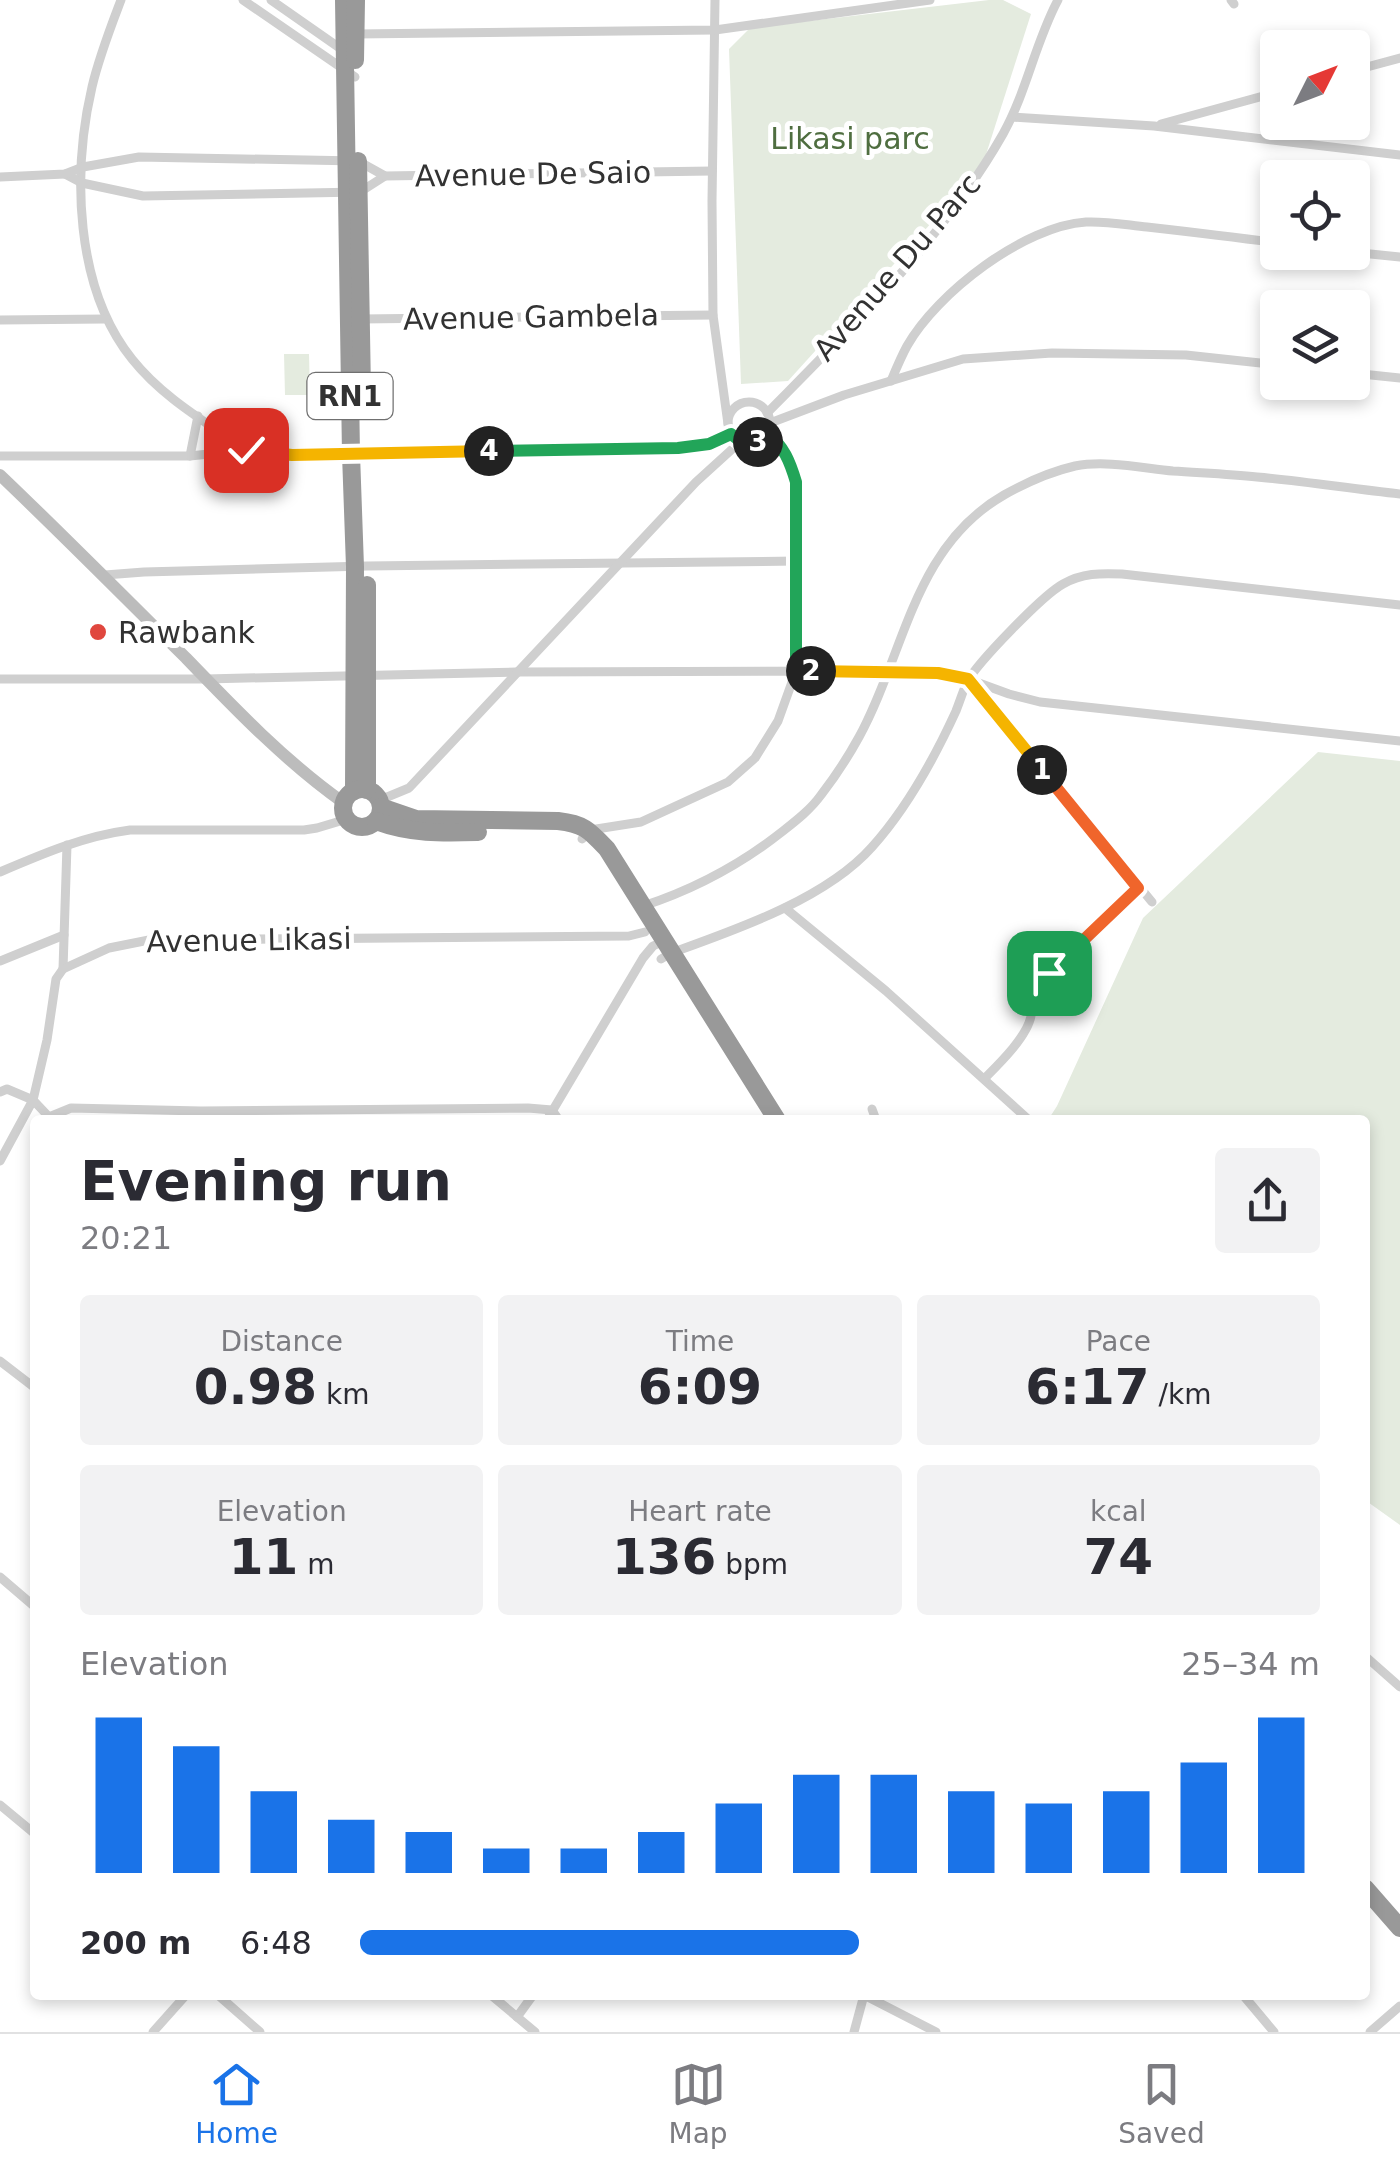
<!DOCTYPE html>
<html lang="en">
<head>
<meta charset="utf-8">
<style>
	:root { --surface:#fff; --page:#f2f2f3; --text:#2b2b33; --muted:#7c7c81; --line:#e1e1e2; --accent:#1a73e8 }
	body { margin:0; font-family:"DejaVu Sans",sans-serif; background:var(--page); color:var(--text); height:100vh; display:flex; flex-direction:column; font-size:38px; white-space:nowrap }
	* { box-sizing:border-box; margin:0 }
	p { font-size:32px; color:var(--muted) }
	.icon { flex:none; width:55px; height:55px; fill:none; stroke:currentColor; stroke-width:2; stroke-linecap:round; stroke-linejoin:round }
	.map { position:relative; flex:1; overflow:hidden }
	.side { position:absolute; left:30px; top:1115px; width:1340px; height:885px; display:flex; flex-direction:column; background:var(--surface); border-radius:10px; box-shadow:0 5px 15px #0003 }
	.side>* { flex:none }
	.needle { width:65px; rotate:48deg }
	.buttons { position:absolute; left:1260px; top:30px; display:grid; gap:20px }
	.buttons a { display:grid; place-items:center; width:110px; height:110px; border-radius:10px; background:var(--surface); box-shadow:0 5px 15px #0003; font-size:50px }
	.pin { position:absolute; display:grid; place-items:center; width:85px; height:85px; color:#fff; margin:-42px; border-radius:20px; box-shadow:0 5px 15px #0006 }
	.km { position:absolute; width:50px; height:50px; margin:-25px; border-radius:50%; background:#222; color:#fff; font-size:28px; line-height:50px; text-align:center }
	.round { display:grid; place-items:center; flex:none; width:105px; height:105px; border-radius:10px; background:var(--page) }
	.headline { display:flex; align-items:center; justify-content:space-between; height:170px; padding:0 50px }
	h1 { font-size:55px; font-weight:800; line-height:75px }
	.figures { display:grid; grid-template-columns:repeat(3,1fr); gap:15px; height:170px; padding:10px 50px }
	.figures div { display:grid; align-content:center; border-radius:10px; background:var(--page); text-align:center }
	.figures b { font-size:50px; font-weight:800 }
	.figures small { font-size:28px; font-weight:400 }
	.figures p { font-size:28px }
	.chart { height:280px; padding:20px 50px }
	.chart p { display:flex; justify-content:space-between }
	.chart svg { width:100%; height:180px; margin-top:10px; stroke:var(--accent); stroke-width:6 }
	ul { padding:0 50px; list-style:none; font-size:32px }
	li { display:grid; grid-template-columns:160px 120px 1fr; align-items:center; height:75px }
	li i { height:25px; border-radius:12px; background:var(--accent) }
	.menu { display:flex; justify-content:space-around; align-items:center; height:140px; border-top:2px solid var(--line); background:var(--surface); font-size:28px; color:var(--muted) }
	.menu a { display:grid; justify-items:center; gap:5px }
	.menu .on { color:var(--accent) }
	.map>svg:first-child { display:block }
	.green { fill:#e4ebdf }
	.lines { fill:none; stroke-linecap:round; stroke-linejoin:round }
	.street { stroke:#cfcfcf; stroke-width:9 }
	.secondary { stroke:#bcbcbc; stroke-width:12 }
	.highway { stroke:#999; stroke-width:18 }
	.split-1-casing { stroke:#fff; stroke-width:20 }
	.split-2-casing { stroke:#fff; stroke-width:20 }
	.split-3-casing { stroke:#fff; stroke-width:20 }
	.split-4-casing { stroke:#fff; stroke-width:20 }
	.split-5-casing { stroke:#fff; stroke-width:20 }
	.split-1 { stroke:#f0652b; stroke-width:12 }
	.split-2 { stroke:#f5b400; stroke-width:12 }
	.split-3 { stroke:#22a559; stroke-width:12 }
	.split-4 { stroke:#22a559; stroke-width:12 }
	.split-5 { stroke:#f5b400; stroke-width:12 }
	.poi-dot { fill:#e0473e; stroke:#fff; stroke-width:4 }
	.labels { text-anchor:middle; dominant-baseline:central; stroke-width:10; stroke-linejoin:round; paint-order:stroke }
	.shield { fill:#fff; stroke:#707070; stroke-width:2.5 }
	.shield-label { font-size:28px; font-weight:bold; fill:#323232 }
	.park-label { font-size:30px; fill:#4f6e40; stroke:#fff }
	.street-label { font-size:30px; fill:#323232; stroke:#fff }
	.poi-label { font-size:30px; fill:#323232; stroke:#fff; text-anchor:start }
</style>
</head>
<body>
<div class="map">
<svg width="1400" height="2032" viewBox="0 0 1400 2032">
	<rect width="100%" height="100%" fill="#fff"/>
	<!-- green -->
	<g class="green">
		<path d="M989,0H1003L1031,14L982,167L788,381L741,384L729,49L750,28Z"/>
		<path d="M284,354H309L310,395H285Z"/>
		<path d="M1318,752L1400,761V1525L1365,1500V1120H1048L1057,1106L1143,918Z"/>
	</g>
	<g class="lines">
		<!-- street -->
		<g class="street">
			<path d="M121,0C110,29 99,57 92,87C72,173 75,288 132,359C163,398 206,422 246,450"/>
			<path d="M243,0L355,77"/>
			<path d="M271,0L344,51"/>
			<path d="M715,0L712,201L713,315L728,424"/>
			<path d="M1231,0L1234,4"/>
			<path d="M356,34L715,30L930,0"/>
			<path d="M1352,71L1400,58"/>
			<path d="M1012,117L1154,126L1400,155"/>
			<path d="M1161,124L1278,92"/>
			<path d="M65,174L82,183L143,196L360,192L385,176"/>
			<path d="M0,177L65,174L83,167L139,157L358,161L385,176L712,171"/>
			<path d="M1351,252L1400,257"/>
			<path d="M361,319L713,315"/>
			<path d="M0,320L105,319"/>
			<path d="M1352,373L1400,378"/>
			<path d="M891,381C896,369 901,357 907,346C937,293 1024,226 1086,222C1106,221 1127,225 1147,227C1191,232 1234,237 1278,243"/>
			<circle cx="749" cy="423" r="21"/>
			<path d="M767,413C851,328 944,238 1003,134C1027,91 1035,43 1058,0"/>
			<path d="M770,423L844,395L963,359L1052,353L1186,355L1278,365"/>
			<path d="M0,456H190L246,450L292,455L678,448L709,443L731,435"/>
			<path d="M190,456L198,416"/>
			<path d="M105,575L144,572L367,566L797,561"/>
			<path d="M0,679H206L516,672L888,671L938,673L968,679L1009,694L1040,702L1400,741"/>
			<path d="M970,681L1152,902"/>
			<path d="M380,800L409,788L696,482L740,442"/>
			<path d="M582,839L590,830L641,822L728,782L755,758L778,721L796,671V482C790,462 784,446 767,433"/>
			<path d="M0,872C42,854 84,836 130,830H304L317,828L347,819"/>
			<path d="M643,906C695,889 740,865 783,831C797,820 811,809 821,795C835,777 848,757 859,737C905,653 913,547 1004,495C1027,482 1049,472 1075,466C1106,460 1142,468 1173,471C1201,473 1229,474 1257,477C1304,481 1352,489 1400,494"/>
			<path d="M785,908L886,991L1029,1120"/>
			<path d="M661,959L671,953C735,930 826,899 872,847C908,807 934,759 956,711C960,701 963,691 967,682C978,662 1043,595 1063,584C1082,573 1101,573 1122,574L1400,605"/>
			<path d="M0,961L64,935"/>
			<path d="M63,969L67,845"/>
			<path d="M984,1079C999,1064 1027,1037 1031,1016C1032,1010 1030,1004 1029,998L1049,973L1138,888"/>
			<path d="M0,1092L7,1089L33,1100L50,1118"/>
			<path d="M872,1109L876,1120"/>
			<path d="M49,1117L71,1108L201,1111L528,1108L552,1110L559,1120"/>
			<path d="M547,1120L643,958L653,946L664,941"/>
			<path d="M0,1161L33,1100L47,1040L56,979L63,969L109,948L149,940L629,936L645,932"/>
			<path d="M0,1361L35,1388"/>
			<path d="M0,1577L35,1607"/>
			<path d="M1365,1656L1400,1687"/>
			<path d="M0,1805L35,1834"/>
			<path d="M218,1995L260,2032"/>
			<path d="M491,1995L535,2032"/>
			<path d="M1243,1995L1274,2032"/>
			<path d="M517,2017L533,1995"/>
			<path d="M153,2032L186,1995"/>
			<path d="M854,2032L864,1995L936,2032"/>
			<path d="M1370,2032L1400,2006"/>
		</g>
		<!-- secondary -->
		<path class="secondary" d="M0,475C63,535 124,597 186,658C235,709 286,762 344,803"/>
		<!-- highway -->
		<g class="highway">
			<path d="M344,0L351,454L355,567L354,791"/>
			<path d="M355,60L356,0"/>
			<path d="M358,161L362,390"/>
			<circle cx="362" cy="808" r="19"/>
			<path d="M367,790V585"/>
			<path d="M381,807L416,819L558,821C584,824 589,830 607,849L777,1120"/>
			<path d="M376,821C411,834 442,833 478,832"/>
			<path d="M1365,1888L1400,1928"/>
		</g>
	</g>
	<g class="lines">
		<!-- split-1 casing -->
		<g class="split-1-casing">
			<path id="split-1" d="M1042,770L1138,888L1049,973"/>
		</g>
		<!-- split-2 casing -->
		<g class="split-2-casing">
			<path id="split-2" d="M811,671L938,673L968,679L1042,770"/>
		</g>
		<!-- split-3 casing -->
		<g class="split-3-casing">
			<path id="split-3" d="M758,442L767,433C784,446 790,462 796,482V671H811"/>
		</g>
		<!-- split-4 casing -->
		<g class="split-4-casing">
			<path id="split-4" d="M489,451L678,448L709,444L731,434L744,444L758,442"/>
		</g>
		<!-- split-5 casing -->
		<g class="split-5-casing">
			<path id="split-5" d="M246,450L292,455L489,451"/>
		</g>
		<!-- split-1 -->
		<use href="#split-1" class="split-1"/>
		<!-- split-2 -->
		<use href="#split-2" class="split-2"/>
		<!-- split-3 -->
		<use href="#split-3" class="split-3"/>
		<!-- split-4 -->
		<use href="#split-4" class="split-4"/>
		<!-- split-5 -->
		<use href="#split-5" class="split-5"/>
	</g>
	<!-- markers -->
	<circle class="poi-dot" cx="98" cy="632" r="10"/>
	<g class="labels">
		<!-- shield labels -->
		<rect class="shield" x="307.5" y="373" width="85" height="46" rx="8"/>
		<g class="shield-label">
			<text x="350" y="396">RN1</text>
		</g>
		<!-- park labels -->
		<g class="park-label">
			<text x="850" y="138">Likasi parc</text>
		</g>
		<!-- street labels -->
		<g class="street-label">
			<text transform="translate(533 174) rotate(-1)">Avenue De Saio</text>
			<text transform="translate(897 267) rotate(-49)">Avenue Du Parc</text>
			<text transform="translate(531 317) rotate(-1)">Avenue Gambela</text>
			<text transform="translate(249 940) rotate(-1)">Avenue Likasi</text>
		</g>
		<!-- poi labels -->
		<g class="poi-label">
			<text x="118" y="632">Rawbank</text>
		</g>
	</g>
</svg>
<div class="buttons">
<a><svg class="needle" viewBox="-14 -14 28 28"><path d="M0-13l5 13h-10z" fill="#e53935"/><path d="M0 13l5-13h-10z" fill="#7c7c81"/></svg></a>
<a><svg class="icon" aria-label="locate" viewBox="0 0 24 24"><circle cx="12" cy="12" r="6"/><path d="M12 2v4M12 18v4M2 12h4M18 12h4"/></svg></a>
<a><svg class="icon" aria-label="layers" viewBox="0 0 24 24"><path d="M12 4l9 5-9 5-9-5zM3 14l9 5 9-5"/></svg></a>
</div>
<div class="pin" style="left:1049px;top:973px;background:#1e9e55"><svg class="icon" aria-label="arrive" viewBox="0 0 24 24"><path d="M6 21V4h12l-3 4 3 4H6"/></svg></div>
<div class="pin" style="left:246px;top:450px;background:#d93025"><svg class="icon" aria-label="check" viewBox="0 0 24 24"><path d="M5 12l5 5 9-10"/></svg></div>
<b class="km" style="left:1042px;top:770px">1</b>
<b class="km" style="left:811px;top:671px">2</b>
<b class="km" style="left:758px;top:442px">3</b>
<b class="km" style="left:489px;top:451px">4</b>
<section class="side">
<div class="headline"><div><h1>Evening run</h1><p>20:21</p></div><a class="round"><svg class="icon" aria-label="share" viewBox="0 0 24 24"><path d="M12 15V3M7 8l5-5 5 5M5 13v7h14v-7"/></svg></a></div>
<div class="figures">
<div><p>Distance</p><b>0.98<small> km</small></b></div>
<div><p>Time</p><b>6:09</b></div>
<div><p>Pace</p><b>6:17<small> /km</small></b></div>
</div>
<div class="figures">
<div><p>Elevation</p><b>11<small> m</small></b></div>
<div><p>Heart rate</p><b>136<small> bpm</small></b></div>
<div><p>kcal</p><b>74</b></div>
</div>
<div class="chart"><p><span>Elevation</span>25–34 m</p>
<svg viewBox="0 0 160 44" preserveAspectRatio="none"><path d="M5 44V6M15 44V13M25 44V24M35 44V31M45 44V34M55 44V38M65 44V38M75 44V34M85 44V27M95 44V20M105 44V20M115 44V24M125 44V27M135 44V24M145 44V17M155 44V6"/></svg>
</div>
<ul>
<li><b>200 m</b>6:48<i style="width:52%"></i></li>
</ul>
</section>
</div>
<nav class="menu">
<a class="on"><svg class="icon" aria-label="home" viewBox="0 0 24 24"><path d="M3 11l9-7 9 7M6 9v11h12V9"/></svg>Home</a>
<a><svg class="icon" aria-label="map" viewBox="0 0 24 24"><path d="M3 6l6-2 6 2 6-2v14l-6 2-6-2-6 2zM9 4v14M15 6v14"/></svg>Map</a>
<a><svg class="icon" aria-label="saved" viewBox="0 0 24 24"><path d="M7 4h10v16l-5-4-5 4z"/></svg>Saved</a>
</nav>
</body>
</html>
